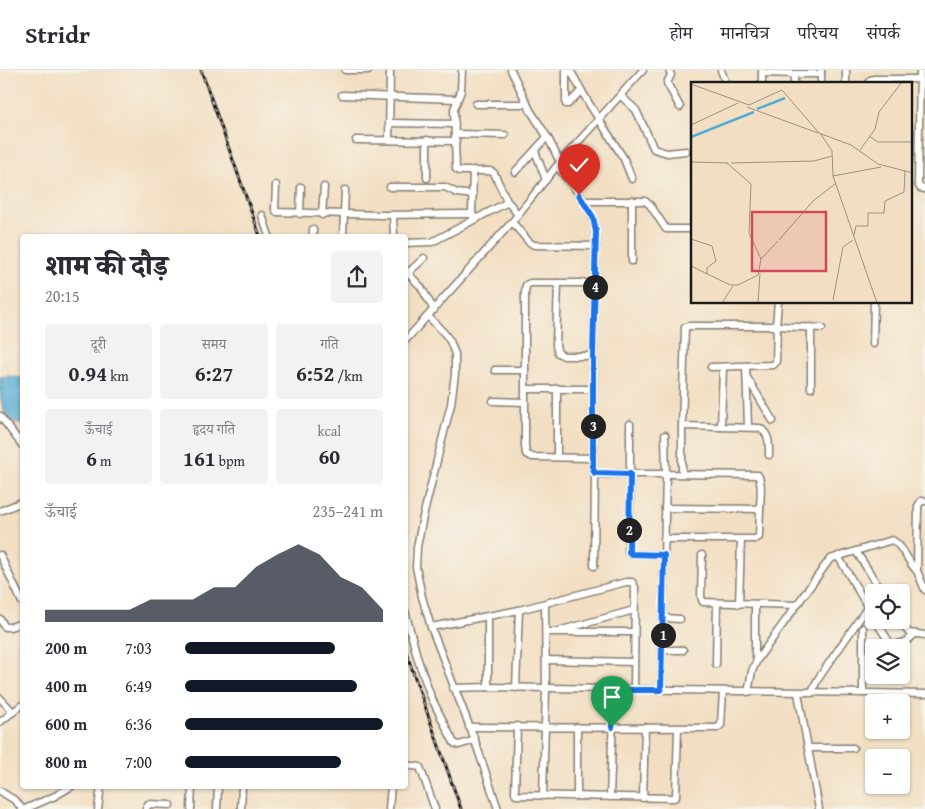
<!DOCTYPE html>
<html lang="hi">
<head>
<meta charset="utf-8">
<style>
	:root { --surface:#fff; --page:#f2f2f3; --text:#2b2b33; --muted:#7c7c81; --line:#e1e1e2; --accent:#111827 }
	body { margin:0; font-family:"Gentium Book Plus","Noto Serif Devanagari",serif; background:var(--page); color:var(--text); height:100vh; display:flex; flex-direction:column; font-size:19px; white-space:nowrap }
	* { box-sizing:border-box; margin:0 }
	p { font-size:16px; color:var(--muted) }
	.icon { flex:none; width:28px; height:28px; fill:none; stroke:currentColor; stroke-width:2; stroke-linecap:round; stroke-linejoin:round }
	.map { position:relative; flex:1; overflow:hidden }
	.panel { position:absolute; left:20px; top:164px; width:388px; height:555px; display:flex; flex-direction:column; background:var(--surface); border-radius:5px; box-shadow:0 1px 4px #0004 }
	.panel>* { flex:none }
	.buttons { position:absolute; left:865px; top:514px; display:grid; gap:10px }
	.buttons a { display:grid; place-items:center; width:45px; height:45px; border-radius:5px; background:var(--surface); box-shadow:0 1px 4px #0004; font-size:25px }
	.pin { position:absolute; display:grid; place-items:center; width:42px; height:42px; color:#fff; margin:-51px -21px; border-radius:50% 50% 50% 0; rotate:-45deg; box-shadow:0 0 5px #0007 }
	.pin .icon { rotate:45deg }
	.km { position:absolute; width:25px; height:25px; margin:-12px; border-radius:50%; background:#222; color:#fff; font-size:14px; line-height:25px; text-align:center }
	.round { display:grid; place-items:center; flex:none; width:52px; height:52px; border-radius:5px; background:var(--page) }
	.summary { display:flex; align-items:center; justify-content:space-between; height:85px; padding:0 25px }
	h1 { font-size:28px; font-weight:800; line-height:38px }
	.stats { display:grid; grid-template-columns:repeat(3,1fr); gap:8px; height:85px; padding:5px 25px }
	.stats div { display:grid; align-content:center; border-radius:5px; background:var(--page); text-align:center }
	.stats b { font-size:21px; font-weight:800 }
	.stats small { font-size:14px; font-weight:400 }
	.stats p { font-size:14px }
	.chart { height:140px; padding:10px 25px }
	.chart p { display:flex; justify-content:space-between }
	.chart svg { width:100%; height:90px; margin-top:5px; fill:var(--accent); opacity:.7 }
	ul { padding:0 25px; list-style:none; font-size:16px }
	li { display:grid; grid-template-columns:80px 60px 1fr; align-items:center; height:38px }
	li i { height:12px; border-radius:6px; background:var(--accent) }
	header { display:flex; align-items:center; gap:30px; box-sizing:border-box; height:70px; padding:0 25px; background:var(--surface); border-bottom:1px solid var(--line) }
	header strong { font-size:24px }
	nav { display:flex; gap:28px; margin-inline-start:auto; font-size:18px }
	.map>svg:first-child { display:block }
	.water { fill:#58acd4; stroke:#3a6478 }
	.lines { fill:none; stroke-linecap:round; stroke-linejoin:round }
	.minor-casing { stroke:#877e70; stroke-width:9 }
	.minor { stroke:#fff; stroke-width:6 }
	.rail-casing { stroke:#1c1c1c; stroke-width:3 }
	.rail { stroke:#f7f3e8; stroke-width:1; stroke-dasharray:4; stroke-linecap:butt }
	.route-casing { stroke:#fff; stroke-width:10 }
	.route { stroke:#1a73e8; stroke-width:6 }
	.inset-river { fill:none; stroke:#58acd4; stroke-width:2.5 }
	.inset-road { fill:none; stroke:#9c9180; stroke-width:1 }
	.view { fill:#d1495b; fill-opacity:0.15; stroke:#d1495b; stroke-width:2.5 }
	.inset-edge { fill:none; stroke:#1c1c1c; stroke-width:2.5 }
</style>
</head>
<body>
<header>
<strong>Stridr</strong>
<nav><a>होम</a><a>मानचित्र</a><a>परिचय</a><a>संपर्क</a></nav>
</header>
<div class="map">
<svg width="925" height="739" viewBox="0 0 925 739">
	<rect width="100%" height="100%" fill="#f7f3e8"/>
	<filter id="ink" filterUnits="userSpaceOnUse"><feTurbulence type="fractalNoise" baseFrequency=".02" numOctaves="2"/><feDisplacementMap in="SourceGraphic" scale="10" xChannelSelector="R" yChannelSelector="G"/><feConvolveMatrix kernelMatrix="1 2 1 2 8 2 1 2 1" color-interpolation-filters="sRGB"/></filter>
	<filter id="wash" filterUnits="userSpaceOnUse"><feTurbulence type="fractalNoise" baseFrequency=".0096" numOctaves="4" result="noise"/><feDisplacementMap in="SourceGraphic" scale="20" xChannelSelector="R" yChannelSelector="G"/><feGaussianBlur stdDeviation="1.12" result="paint"/><feColorMatrix in="noise" values="0 0 0 0 0 0 0 0 0 0 0 0 0 0 0 0 0 1.4 0 .05"/><feComposite in="paint" operator="in"/></filter>
	<g filter="url(#wash)">
		<rect width="100%" height="100%" fill="#f2dfc3"/>
		<!-- water -->
		<path class="water" d="M10,306L22,308V356L20,353C0,351 0,325 0,307Z"/>
	</g>
	<g filter="url(#ink)">
		<g class="lines">
			<!-- minor casing -->
			<g class="minor-casing">
				<g id="minor">
					<path d="M345,0H368"/>
					<path d="M462,0L461,21L454,39L456,99L459,101H490L494,103L508,133"/>
					<path d="M511,0L530,40L548,68L560,92"/>
					<path d="M566,0V34H568L581,21"/>
					<path d="M570,0L588,32L624,89L632,109"/>
					<path d="M669,0L671,5L667,13L680,37"/>
					<path d="M721,0L726,14"/>
					<path d="M920,0L918,114L920,118L925,119"/>
					<path d="M821,1V14"/>
					<path d="M762,3L794,4V14"/>
					<path d="M794,4H821"/>
					<path d="M762,14V0"/>
					<path d="M846,14V0"/>
					<path d="M869,14L870,10L873,9H919"/>
					<path d="M342,25L457,29"/>
					<path d="M621,26L636,40L654,79L667,83L686,81"/>
					<path d="M476,34H527"/>
					<path d="M389,53L455,54"/>
					<path d="M456,64L505,65"/>
					<path d="M356,70L456,71"/>
					<path d="M389,70L390,0"/>
					<path d="M535,81L546,110"/>
					<path d="M557,96C572,116 593,137 596,162L593,286V400L595,403L602,404H666L661,620"/>
					<path d="M515,102L547,67"/>
					<path d="M427,108V70"/>
					<path d="M276,115L275,139L277,142L381,145L466,144H471L477,149"/>
					<path d="M390,117H445L457,123L473,125"/>
					<path d="M632,130V191"/>
					<path d="M584,131H645L650,135L666,159H692"/>
					<path d="M300,144L301,117"/>
					<path d="M262,145L269,166"/>
					<path d="M322,145L324,117"/>
					<path d="M393,145L394,166"/>
					<path d="M472,145L473,100"/>
					<path d="M512,152L529,172L534,175L596,176"/>
					<path d="M313,166V159"/>
					<path d="M343,166L345,120"/>
					<path d="M405,173L432,172L506,133L510,134L518,145"/>
					<path d="M405,200L421,217L434,240"/>
					<path d="M406,205L424,188"/>
					<path d="M558,213L556,276L558,283L564,286H593"/>
					<path d="M428,246L445,264L450,271L455,284V304L451,334L423,447L417,477L416,497L422,527L431,557L474,668L498,739"/>
					<path d="M405,271L512,152L560,92L643,0"/>
					<path d="M873,274L874,232"/>
					<path d="M746,296L748,356"/>
					<path d="M711,297L773,295L776,292L777,256L822,258"/>
					<path d="M495,300H525"/>
					<path d="M748,309L773,351"/>
					<path d="M811,318V257"/>
					<path d="M525,319H593"/>
					<path d="M493,331L525,332"/>
					<path d="M0,346L22,375"/>
					<path d="M630,354V436L628,481L631,484L664,485"/>
					<path d="M682,356L760,358C770,365 769,374 769,385"/>
					<path d="M721,357L723,297"/>
					<path d="M665,365L666,404L758,405C763,414 760,429 760,439L665,438"/>
					<path d="M557,387V318"/>
					<path d="M593,388L532,387L526,384L525,376V223L526,215L530,213H595"/>
					<path d="M682,403V357L685,257L689,256H776L778,232"/>
					<path d="M925,431H921L918,436L917,501L925,520"/>
					<path d="M0,441L22,432"/>
					<path d="M664,469H755L759,467L760,439"/>
					<path d="M856,481L882,522"/>
					<path d="M0,485L22,532"/>
					<path d="M702,485L701,527L703,532L797,535"/>
					<path d="M594,496L595,403"/>
					<path d="M739,534L741,470"/>
					<path d="M755,534V582L757,590"/>
					<path d="M405,541L418,590L431,627L454,673L459,675L475,670"/>
					<path d="M488,546V617"/>
					<path d="M663,548L680,549"/>
					<path d="M0,549L5,557H10L22,553"/>
					<path d="M875,550L892,576L907,571L915,564"/>
					<path d="M899,550L909,563L925,565"/>
					<path d="M431,557L519,540L626,512H632L635,517L634,620"/>
					<path d="M863,558V623"/>
					<path d="M562,560L634,540"/>
					<path d="M546,562H634"/>
					<path d="M662,580H683"/>
					<path d="M546,590L634,592"/>
					<path d="M716,594L717,533"/>
					<path d="M453,618L488,617L925,624"/>
					<path d="M516,618L519,540"/>
					<path d="M748,622L752,601L757,590L830,489L892,470C903,475 908,493 917,501"/>
					<path d="M798,623L819,739"/>
					<path d="M811,623L818,609L867,538L866,534L838,486"/>
					<path d="M0,628L13,642"/>
					<path d="M0,652L22,635"/>
					<path d="M517,656L515,722L516,725L674,728L676,727L678,658"/>
					<path d="M469,657L717,658L721,655L723,621"/>
					<path d="M808,678H853"/>
					<path d="M405,695L420,697L435,739"/>
					<path d="M0,721L16,731L22,739"/>
					<path d="M543,726L546,619L545,534"/>
					<path d="M577,726V657"/>
					<path d="M610,727L614,620"/>
					<path d="M643,728L645,657"/>
					<path d="M25,739L55,726L72,716"/>
					<path d="M98,739L101,716"/>
					<path d="M146,739L148,734L170,735"/>
					<path d="M191,739L192,716"/>
					<path d="M217,739L218,716"/>
					<path d="M241,739L242,716"/>
					<path d="M389,739L391,716"/>
				</g>
			</g>
			<!-- minor -->
			<use href="#minor" class="minor"/>
			<!-- rail casing -->
			<g class="rail-casing">
				<g id="rail">
					<path d="M201,0L260,166"/>
					<path d="M405,579L461,739"/>
				</g>
			</g>
			<!-- rail -->
			<use href="#rail" class="rail"/>
		</g>
	</g>
	<g class="lines" filter="url(#ink)">
		<!-- route casing -->
		<g class="route-casing">
			<path id="route" d="M579,125L593,147L596,162L593,286V400L595,403L630,404L629,482L631,484L664,485L661,620H614L612,657"/>
		</g>
		<!-- route -->
		<use href="#route" class="route"/>
	</g>
	<!-- overview -->
	<g transform="translate(691 12)">
		<rect width="221" height="221" fill="#f2dfc3"/>
		<path class="inset-river" d="M66,27L94,16M0,55L63,30"/>
		<path class="inset-road" d="M0,2L58,23L91,8L128,51L160,63L187,82L222,91M56,25L127,51M0,43L47,21M129,51L141,69L142,94L186,221M178,54L187,60H222M169,68L184,47L188,30L211,0M0,80L37,81M36,81L60,102L58,151L70,177M40,81L123,79L141,74M142,94L190,85M163,153L165,144H177V131H193L194,119L213,110L214,89M0,157L21,164L25,179L16,186V192M88,158L122,119L144,102M0,184L39,203H47L67,193L70,177L87,159M142,218L152,165L162,158M31,221L42,204M67,221L69,191"/>
		<path class="view" d="M61,130H135V189H61Z"/>
		<rect width="221" height="221" class="inset-edge"/>
	</g>
</svg>
<div class="buttons">
<a><svg class="icon" aria-label="locate" viewBox="0 0 24 24"><circle cx="12" cy="12" r="6"/><path d="M12 2v4M12 18v4M2 12h4M18 12h4"/></svg></a>
<a><svg class="icon" aria-label="layers" viewBox="0 0 24 24"><path d="M12 4l9 5-9 5-9-5zM3 14l9 5 9-5"/></svg></a>
<a>+</a>
<a>−</a>
</div>
<div class="pin" style="left:612px;top:657px;background:#1e9e55"><svg class="icon" aria-label="arrive" viewBox="0 0 24 24"><path d="M6 21V4h12l-3 4 3 4H6"/></svg></div>
<div class="pin" style="left:579px;top:125px;background:#d93025"><svg class="icon" aria-label="check" viewBox="0 0 24 24"><path d="M5 12l5 5 9-10"/></svg></div>
<b class="km" style="left:663px;top:565px">1</b>
<b class="km" style="left:629px;top:460px">2</b>
<b class="km" style="left:593px;top:356px">3</b>
<b class="km" style="left:595px;top:217px">4</b>
<section class="panel">
<div class="summary"><div><h1>शाम की दौड़</h1><p>20:15</p></div><a class="round"><svg class="icon" aria-label="share" viewBox="0 0 24 24"><path d="M12 15V3M7 8l5-5 5 5M5 13v7h14v-7"/></svg></a></div>
<div class="stats">
<div><p>दूरी</p><b>0.94<small> km</small></b></div>
<div><p>समय</p><b>6:27</b></div>
<div><p>गति</p><b>6:52<small> /km</small></b></div>
</div>
<div class="stats">
<div><p>ऊँचाई</p><b>6<small> m</small></b></div>
<div><p>हृदय गति</p><b>161<small> bpm</small></b></div>
<div><p>kcal</p><b>60</b></div>
</div>
<div class="chart"><p><span>ऊँचाई</span>235–241 m</p>
<svg viewBox="0 0 160 44" preserveAspectRatio="none"><path d="M0 44V38L10 38L20 38L30 38L40 38L50 33L60 33L70 33L80 27L90 27L100 17L110 11L120 6L130 11L140 22L150 27L160 38V44z"/></svg>
</div>
<ul>
<li><b>200 m</b>7:03<i style="width:76%"></i></li>
<li><b>400 m</b>6:49<i style="width:87%"></i></li>
<li><b>600 m</b>6:36<i style="width:100%"></i></li>
<li><b>800 m</b>7:00<i style="width:79%"></i></li>
</ul>
</section>
</div>
</body>
</html>
